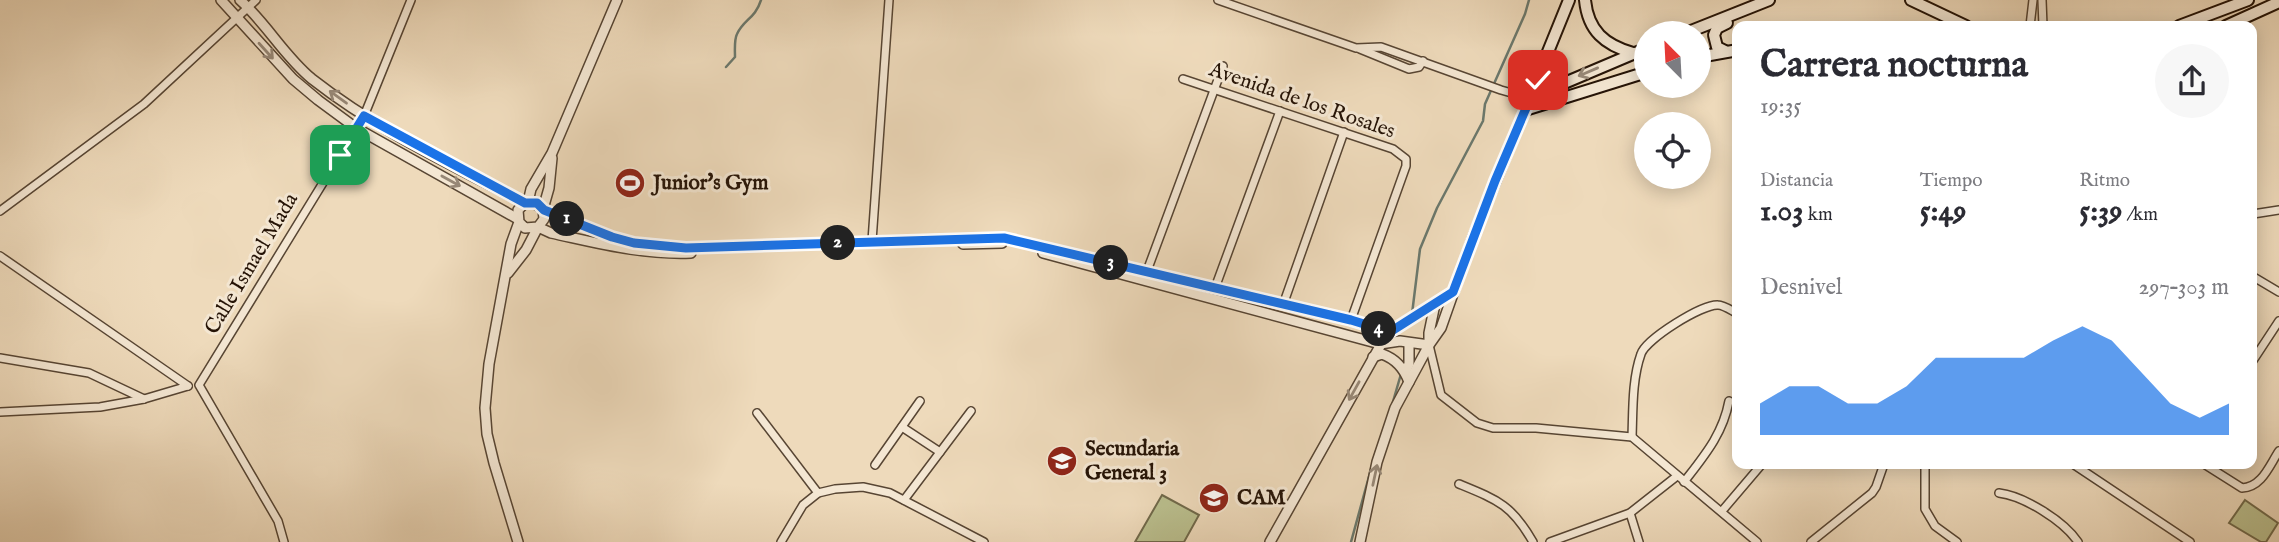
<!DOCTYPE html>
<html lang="es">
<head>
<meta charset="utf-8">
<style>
	:root { --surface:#fff; --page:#f7f7f7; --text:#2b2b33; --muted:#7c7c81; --accent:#1a73e8 }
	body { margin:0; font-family:"IM FELL English",serif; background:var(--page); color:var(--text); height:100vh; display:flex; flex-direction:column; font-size:26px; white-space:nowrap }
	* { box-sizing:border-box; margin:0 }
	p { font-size:23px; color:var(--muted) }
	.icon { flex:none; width:38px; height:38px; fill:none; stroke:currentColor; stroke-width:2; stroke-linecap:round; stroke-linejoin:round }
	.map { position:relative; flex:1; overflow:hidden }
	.sheet { position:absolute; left:1732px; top:21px; width:525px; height:448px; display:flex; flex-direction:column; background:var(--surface); border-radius:14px; box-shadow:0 4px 18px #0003 }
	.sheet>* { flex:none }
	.needle { width:46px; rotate:336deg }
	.tools { position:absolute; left:1634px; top:21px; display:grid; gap:14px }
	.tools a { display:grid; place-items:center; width:77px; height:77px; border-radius:50%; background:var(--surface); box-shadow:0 4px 18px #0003; font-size:35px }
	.pin { position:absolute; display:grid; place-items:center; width:60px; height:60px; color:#fff; margin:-30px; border-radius:14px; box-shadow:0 4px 10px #0006 }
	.km { position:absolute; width:35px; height:35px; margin:-18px; border-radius:50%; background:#222; color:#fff; font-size:19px; line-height:35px; text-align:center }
	.round { display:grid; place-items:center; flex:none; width:74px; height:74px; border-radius:37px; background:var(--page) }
	.summary { display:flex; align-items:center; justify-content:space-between; height:119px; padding:0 28px }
	h1 { font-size:38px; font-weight:800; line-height:52px }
	.metrics { display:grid; grid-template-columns:repeat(3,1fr); gap:10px; height:119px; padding:7px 28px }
	.metrics div { display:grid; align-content:center }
	.metrics b { font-size:30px; font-weight:800 }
	.metrics small { font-size:19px; font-weight:400 }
	.metrics p { font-size:19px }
	.chart { height:196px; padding:14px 28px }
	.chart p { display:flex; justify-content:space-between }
	.chart svg { width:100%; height:126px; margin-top:7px; fill:var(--accent); opacity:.7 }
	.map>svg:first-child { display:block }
	.green { fill:#babf8e; stroke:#70694a; stroke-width:2 }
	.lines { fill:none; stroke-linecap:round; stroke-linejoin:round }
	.stream { stroke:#6b786c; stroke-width:2.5 }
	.minor-casing { stroke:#574533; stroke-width:10 }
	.tertiary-casing { stroke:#574533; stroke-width:12 }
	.secondary-casing { stroke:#251306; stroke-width:14 }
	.minor { stroke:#f4e7d3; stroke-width:7 }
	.tertiary { stroke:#f4e7d3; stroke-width:9 }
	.secondary { stroke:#f4e7d3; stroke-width:10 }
	.oneway { stroke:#978877 }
	.route-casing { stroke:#fff; stroke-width:14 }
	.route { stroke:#1a73e8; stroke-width:9 }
	.labels { text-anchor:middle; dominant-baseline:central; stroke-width:6; stroke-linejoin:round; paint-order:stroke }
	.street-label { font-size:21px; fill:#251306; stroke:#f4e7d3 }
	.poi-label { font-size:21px; font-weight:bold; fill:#251306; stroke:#f4e7d3; text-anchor:start }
</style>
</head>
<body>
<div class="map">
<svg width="2279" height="542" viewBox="0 0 2279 542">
	<rect width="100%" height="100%" fill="#eedabb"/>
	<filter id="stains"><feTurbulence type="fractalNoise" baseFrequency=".00286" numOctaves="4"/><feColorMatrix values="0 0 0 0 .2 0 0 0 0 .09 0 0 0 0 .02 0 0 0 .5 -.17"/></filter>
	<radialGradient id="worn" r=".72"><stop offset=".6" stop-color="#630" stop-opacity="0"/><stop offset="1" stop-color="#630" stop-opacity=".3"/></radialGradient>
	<!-- green -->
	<g class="green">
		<path d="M1162,495L1199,515L1184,542H1135Z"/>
		<path d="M2245,500L2278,523L2266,542H2261L2229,523Z"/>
	</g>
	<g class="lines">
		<!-- stream -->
		<g class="stream">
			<path d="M726,67L735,57C735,50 734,40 737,34C744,19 755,19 761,0"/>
			<path d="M1412,314L1420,249L1437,208L1483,121L1485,104L1525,14L1529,0"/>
			<path d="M1392,405L1401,374"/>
			<path d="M1351,542L1376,451"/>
		</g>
		<!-- minor casing -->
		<g class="minor-casing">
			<g id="minor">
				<path d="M1218,0L1356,48L1381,47L1501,90L1529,98"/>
				<path d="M2042,0L2043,26"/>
				<path d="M2030,26L2033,0"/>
				<path d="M1360,49L1409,69L1419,67L1423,61"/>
				<path d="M1183,79L1393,149L1406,159V166L1351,320"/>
				<path d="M0,211L144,104L256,0"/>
				<path d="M2253,214L2279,210"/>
				<path d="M872,241L889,0"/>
				<path d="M0,256L188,386"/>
				<path d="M1147,271L1223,66"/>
				<path d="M2252,276L2279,292"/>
				<path d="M1215,288L1280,111"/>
				<path d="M1283,305L1344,132"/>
				<path d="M1429,345L1441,395L1477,423L1493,428H1536L1632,437L1757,542"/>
				<path d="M0,358L89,373L144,399"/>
				<path d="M2252,362L2279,321"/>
				<path d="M0,412L100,407L144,399L188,386"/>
				<path d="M757,413L818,493"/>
				<path d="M902,427L940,452"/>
				<path d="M1632,437C1633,410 1632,379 1641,354C1646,339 1702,304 1718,305C1724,305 1732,311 1738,314"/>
				<path d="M1925,464V509L1935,526L1957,542"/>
				<path d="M2073,464L2190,542"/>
				<path d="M2204,464L2242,488C2262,487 2269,466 2279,451"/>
				<path d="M875,465L920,401"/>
				<path d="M1684,482C1704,456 1723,434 1729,401"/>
				<path d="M1459,484C1498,500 1512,505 1533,542"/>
				<path d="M1999,493C2024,496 2064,521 2078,542"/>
				<path d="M904,500L971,411"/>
				<path d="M1722,511L1762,464"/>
				<path d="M1630,513L1639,542"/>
				<path d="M284,542L278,521L199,385L364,116L411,0"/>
				<path d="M781,542L803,505L818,493L835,489L863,487L890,493L984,542"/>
				<path d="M1550,542L1630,513L1677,476"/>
				<path d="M1811,542L1872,493L1876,487L1884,464"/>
			</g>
		</g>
		<!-- tertiary casing -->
		<g class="tertiary-casing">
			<g id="tertiary">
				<path d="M221,0L293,79L318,100L356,128L518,219"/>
				<path d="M240,0C267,24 284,56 312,79C377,130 452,165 525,203"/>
				<path d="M528,202L531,189L552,153L617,0"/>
				<path d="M543,209L549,188L552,158"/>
				<path d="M544,210L612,237L634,243L686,248L1004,238L1351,320L1389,332L1453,292"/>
				<path d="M538,227L551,233C598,243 642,255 691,253"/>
				<path d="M963,244L1002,243"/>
				<path d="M1043,253L1380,344L1400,341L1429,345"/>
				<path d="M508,273L526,250L538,227"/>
				<path d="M1429,344V333L1435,304"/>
				<path d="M1373,357L1382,354C1396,359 1404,368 1409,382"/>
				<path d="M1405,372L1409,364V344"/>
				<path d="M518,542L494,463L487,434L485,408L489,364L511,244L519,222L518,210L525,203L532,202L543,209L544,219L538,227L525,228L519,222"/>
				<path d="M1270,542L1384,339"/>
				<path d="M1360,542L1377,462L1395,408L1429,345L1441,328L1473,237L1525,110"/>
			</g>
		</g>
		<!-- secondary casing -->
		<g class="secondary-casing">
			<g id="secondary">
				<path d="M1585,0C1588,31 1605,45 1633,53"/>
				<path d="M1911,0L1966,26"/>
				<path d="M2179,26L2248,0"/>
				<path d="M2226,26L2279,2"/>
				<path d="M1686,33L1769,0"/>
				<path d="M1725,51L1717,47L1714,35L1717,28L1727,23"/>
				<path d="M1699,57L1738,50"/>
				<path d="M1529,98L1647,48"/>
				<path d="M1528,101L1569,0"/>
				<path d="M1525,110L1647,72"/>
			</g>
		</g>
		<!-- minor -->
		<use href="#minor" class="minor"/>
		<!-- tertiary -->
		<use href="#tertiary" class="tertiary"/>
		<!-- secondary -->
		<use href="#secondary" class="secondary"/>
	</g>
	<!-- one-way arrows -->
	<defs><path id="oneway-shaft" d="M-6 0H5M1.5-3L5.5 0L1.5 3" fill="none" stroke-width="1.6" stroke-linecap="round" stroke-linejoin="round" transform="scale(1.75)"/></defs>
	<g class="oneway">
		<use href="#oneway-shaft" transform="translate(266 51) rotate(48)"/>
		<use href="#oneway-shaft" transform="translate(1588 72) rotate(157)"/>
		<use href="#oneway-shaft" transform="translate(338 97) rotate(-144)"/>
		<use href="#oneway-shaft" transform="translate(451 181) rotate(29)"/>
		<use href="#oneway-shaft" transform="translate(1354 391) rotate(119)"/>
		<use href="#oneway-shaft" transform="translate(1375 475) rotate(-78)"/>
	</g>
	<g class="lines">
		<!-- route casing -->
		<g class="route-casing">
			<path id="route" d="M340,155L364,116L525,203H537L544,210L612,237L634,243L686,248L1004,238L1351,320L1390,332L1453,292L1495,181L1538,80"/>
		</g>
		<!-- route -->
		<use href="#route" class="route"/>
	</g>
	<!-- icons -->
	<defs>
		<g id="stadium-disc" transform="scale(1.575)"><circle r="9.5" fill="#8f2418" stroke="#f4e7d3"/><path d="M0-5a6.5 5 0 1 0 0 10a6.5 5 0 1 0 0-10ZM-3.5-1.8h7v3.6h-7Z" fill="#fff"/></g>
		<g id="school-disc" transform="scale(1.575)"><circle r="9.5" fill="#8f2418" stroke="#f4e7d3"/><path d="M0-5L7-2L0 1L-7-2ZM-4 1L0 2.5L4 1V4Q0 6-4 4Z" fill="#fff"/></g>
	</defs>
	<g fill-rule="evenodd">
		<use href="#stadium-disc" x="630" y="183"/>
		<use href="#school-disc" x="1062" y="461"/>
		<use href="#school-disc" x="1214" y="498"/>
	</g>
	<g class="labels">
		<!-- street labels -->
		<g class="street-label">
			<text transform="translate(1302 101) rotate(19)">Avenida de los Rosales</text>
			<text transform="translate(252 264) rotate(-59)">Calle Ismael Mada</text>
		</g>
		<!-- poi labels -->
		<g class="poi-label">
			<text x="653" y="183">Junior's Gym</text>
			<text x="1085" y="449">Secundaria<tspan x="1085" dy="24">General 3</tspan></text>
			<text x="1237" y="498">CAM</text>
		</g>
	</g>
	<rect width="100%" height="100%" filter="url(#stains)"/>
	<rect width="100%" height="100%" fill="url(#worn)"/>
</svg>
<div class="tools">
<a><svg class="needle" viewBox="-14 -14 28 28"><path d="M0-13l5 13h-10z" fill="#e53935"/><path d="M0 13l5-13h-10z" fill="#7c7c81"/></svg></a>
<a><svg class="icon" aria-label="locate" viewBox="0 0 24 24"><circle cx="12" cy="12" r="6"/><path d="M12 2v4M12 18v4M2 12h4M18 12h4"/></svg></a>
</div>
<div class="pin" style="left:340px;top:155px;background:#1e9e55"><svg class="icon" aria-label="arrive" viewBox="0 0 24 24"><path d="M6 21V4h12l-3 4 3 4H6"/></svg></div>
<div class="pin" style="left:1538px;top:80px;background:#d93025"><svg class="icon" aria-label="check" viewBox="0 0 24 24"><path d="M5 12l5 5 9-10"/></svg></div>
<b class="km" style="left:567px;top:219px">1</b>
<b class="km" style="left:838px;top:243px">2</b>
<b class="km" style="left:1111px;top:263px">3</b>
<b class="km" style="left:1379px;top:329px">4</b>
<section class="sheet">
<div class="summary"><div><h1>Carrera nocturna</h1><p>19:35</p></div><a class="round"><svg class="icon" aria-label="share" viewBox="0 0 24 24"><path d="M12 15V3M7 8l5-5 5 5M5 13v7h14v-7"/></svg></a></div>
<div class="metrics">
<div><p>Distancia</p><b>1.03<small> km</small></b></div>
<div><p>Tiempo</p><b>5:49</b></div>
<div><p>Ritmo</p><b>5:39<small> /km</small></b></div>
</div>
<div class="chart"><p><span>Desnivel</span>297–303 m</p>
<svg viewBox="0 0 160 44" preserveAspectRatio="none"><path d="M0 44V33L10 27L20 27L30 33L40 33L50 27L60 17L70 17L80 17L90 17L100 11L110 6L120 11L130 22L140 33L150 38L160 33V44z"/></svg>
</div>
</section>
</div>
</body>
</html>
